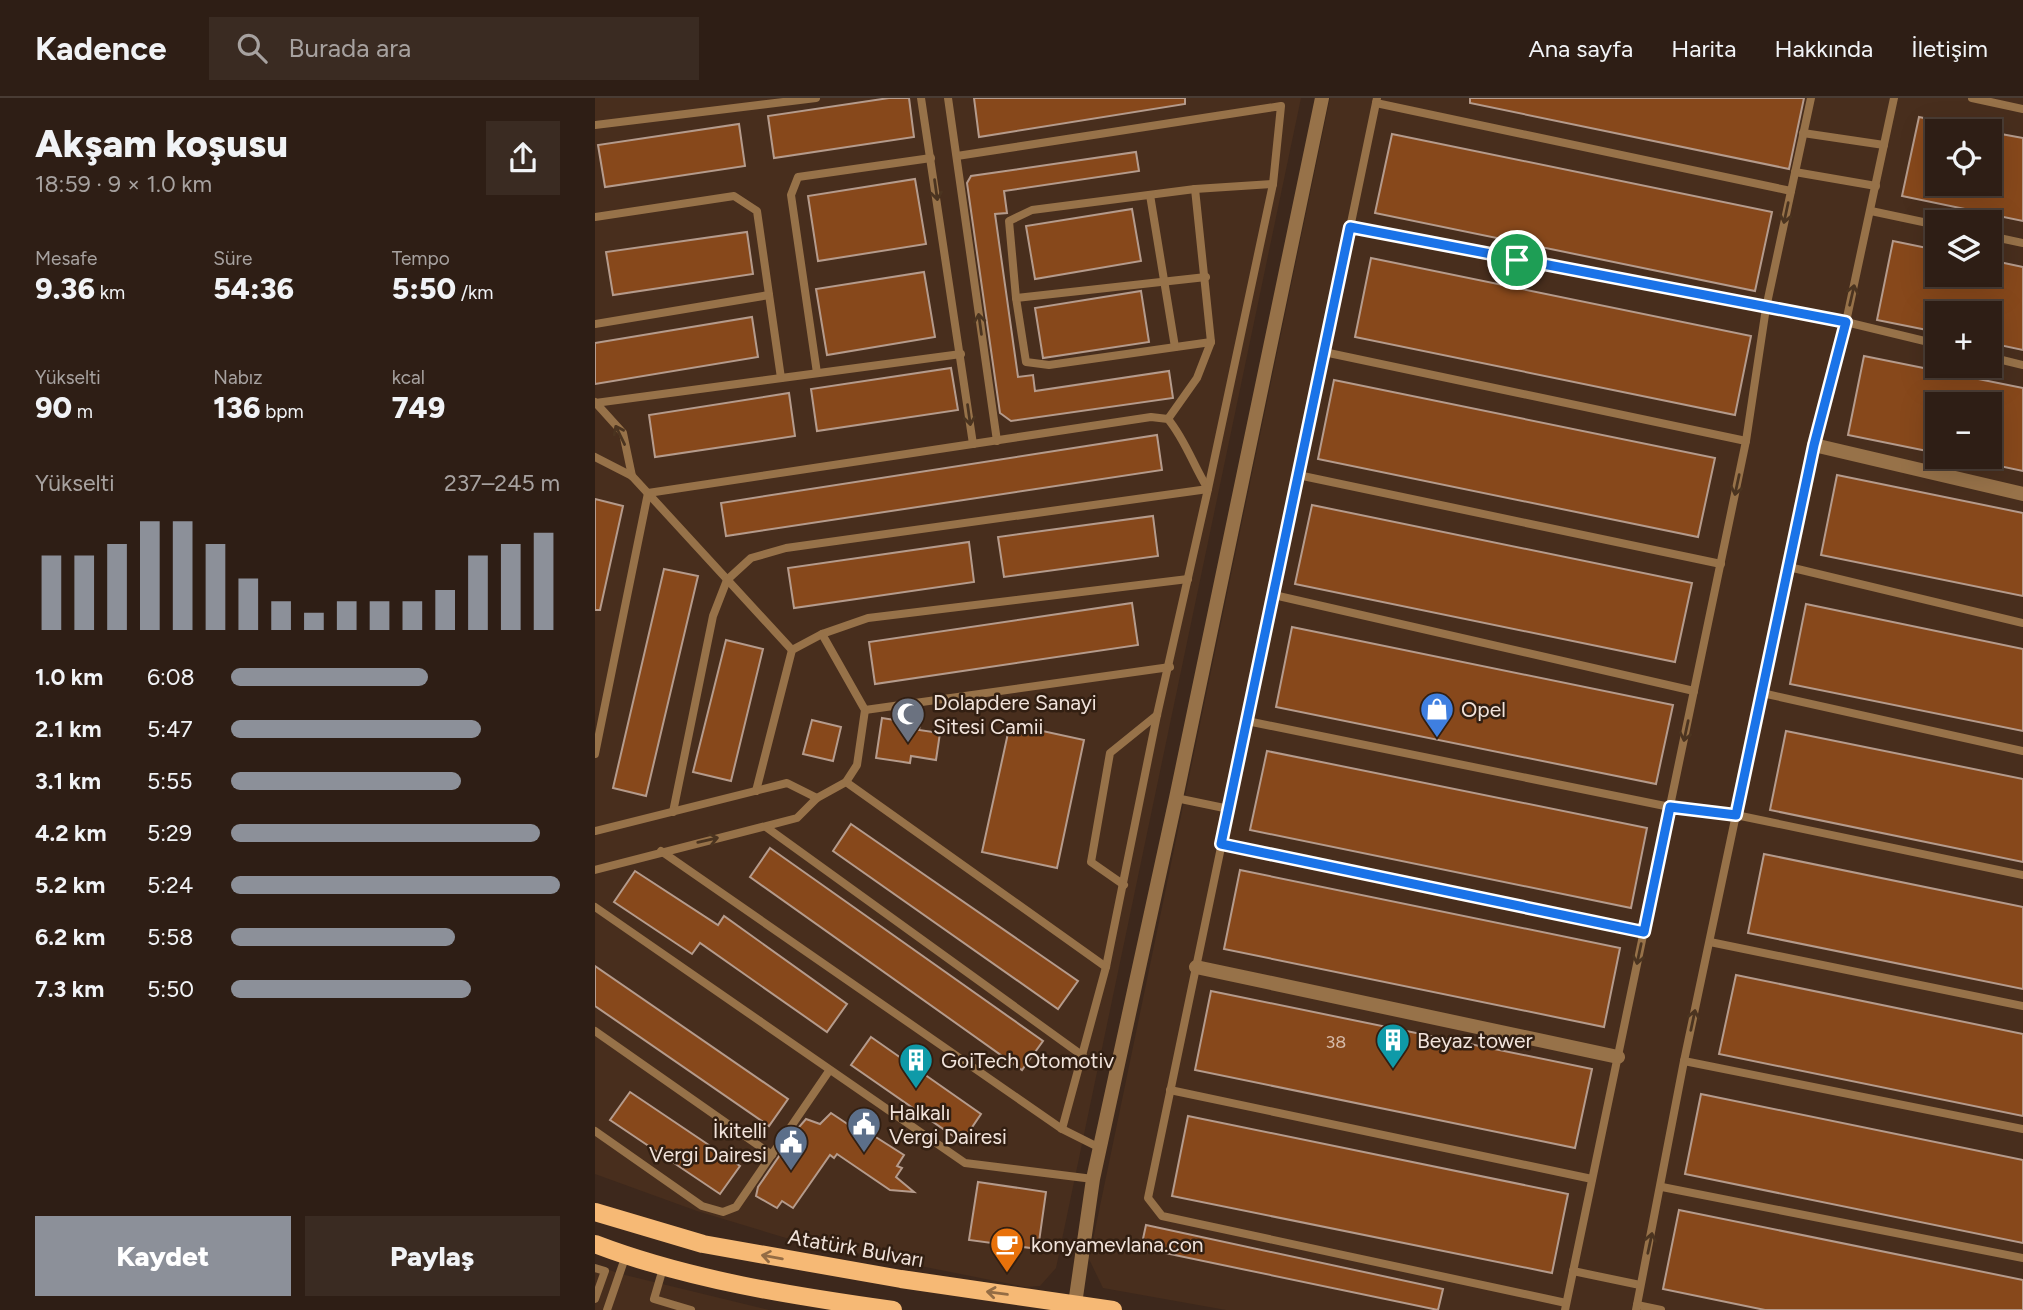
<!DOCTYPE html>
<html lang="tr">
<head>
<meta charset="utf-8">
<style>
	:root { --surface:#2e1e15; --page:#3a2b22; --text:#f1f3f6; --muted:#a7a2a0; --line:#493c34; --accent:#8c9099 }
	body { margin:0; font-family:Figtree,sans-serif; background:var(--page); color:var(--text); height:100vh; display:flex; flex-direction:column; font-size:26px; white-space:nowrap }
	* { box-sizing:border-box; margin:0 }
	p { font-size:23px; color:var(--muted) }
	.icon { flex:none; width:38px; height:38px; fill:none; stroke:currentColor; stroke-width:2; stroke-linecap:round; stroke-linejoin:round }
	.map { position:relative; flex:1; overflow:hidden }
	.drawer { display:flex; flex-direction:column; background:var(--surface); width:595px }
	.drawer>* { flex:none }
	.tools { position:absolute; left:1330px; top:21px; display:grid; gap:14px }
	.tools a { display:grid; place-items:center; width:77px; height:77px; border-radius:0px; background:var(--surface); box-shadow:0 7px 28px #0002,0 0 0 2px var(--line); font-size:35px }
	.pin { position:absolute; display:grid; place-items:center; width:60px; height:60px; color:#fff; margin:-30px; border:4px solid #fff; border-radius:50%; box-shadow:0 2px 7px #0007 }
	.round { display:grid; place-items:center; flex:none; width:74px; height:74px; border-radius:0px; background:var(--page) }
	.summary { display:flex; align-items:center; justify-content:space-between; height:119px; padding:0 35px }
	h1 { font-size:38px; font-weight:800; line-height:52px }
	.figures { display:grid; grid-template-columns:repeat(3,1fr); gap:10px; height:119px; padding:7px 35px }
	.figures div { display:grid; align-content:center }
	.figures b { font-size:30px; font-weight:800 }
	.figures small { font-size:19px; font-weight:400 }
	.figures p { font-size:19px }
	.chart { height:196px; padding:14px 35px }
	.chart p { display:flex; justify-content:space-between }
	.chart svg { width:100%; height:126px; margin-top:7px; stroke:var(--accent); stroke-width:6 }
	.button { display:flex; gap:14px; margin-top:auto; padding:14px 35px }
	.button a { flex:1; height:80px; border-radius:0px; background:var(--accent); color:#fff; font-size:28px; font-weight:800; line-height:80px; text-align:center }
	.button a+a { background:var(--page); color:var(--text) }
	ul { padding:0 35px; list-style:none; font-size:23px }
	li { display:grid; grid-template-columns:112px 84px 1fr; align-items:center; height:52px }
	li i { height:18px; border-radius:9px; background:var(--accent) }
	header { display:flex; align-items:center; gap:42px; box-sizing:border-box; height:98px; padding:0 35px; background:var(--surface); border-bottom:2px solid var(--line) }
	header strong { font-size:33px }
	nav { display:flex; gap:38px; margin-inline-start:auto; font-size:24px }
	.search { width:490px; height:63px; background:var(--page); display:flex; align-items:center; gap:18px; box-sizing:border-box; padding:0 24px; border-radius:0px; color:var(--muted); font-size:26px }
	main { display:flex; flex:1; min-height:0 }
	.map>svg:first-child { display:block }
	.built { fill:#482e1d; fill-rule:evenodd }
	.building { fill:#87481b; stroke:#b59b8c; stroke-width:2 }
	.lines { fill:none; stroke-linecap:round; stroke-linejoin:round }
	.service { stroke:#977249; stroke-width:8 }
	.minor { stroke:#977249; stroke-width:14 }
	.primary { stroke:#f6b975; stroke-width:18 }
	.oneway { stroke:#4b3420 }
	.oneway2 { stroke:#946c44 }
	.route-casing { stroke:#fff; stroke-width:14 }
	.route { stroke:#1a73e8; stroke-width:9 }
	.labels { text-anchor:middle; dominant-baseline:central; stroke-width:5; stroke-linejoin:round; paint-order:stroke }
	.number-label { font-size:18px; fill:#d6bcab }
	.poi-label { font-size:21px; fill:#f1e3db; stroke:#321f12; text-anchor:start }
	.street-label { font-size:21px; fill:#f1e3db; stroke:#321f12 }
</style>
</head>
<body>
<header>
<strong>Kadence</strong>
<div class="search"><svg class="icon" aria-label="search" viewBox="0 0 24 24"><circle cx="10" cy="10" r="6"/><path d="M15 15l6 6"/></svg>Burada ara</div>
<nav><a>Ana sayfa</a><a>Harita</a><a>Hakkında</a><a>İletişim</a></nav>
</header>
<main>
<section class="drawer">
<div class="summary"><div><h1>Akşam koşusu</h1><p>18:59 · 9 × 1.0 km</p></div><a class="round"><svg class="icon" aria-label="share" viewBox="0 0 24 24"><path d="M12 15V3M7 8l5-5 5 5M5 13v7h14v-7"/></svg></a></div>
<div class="figures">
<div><p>Mesafe</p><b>9.36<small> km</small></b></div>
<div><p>Süre</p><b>54:36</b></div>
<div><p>Tempo</p><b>5:50<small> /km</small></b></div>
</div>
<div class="figures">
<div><p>Yükselti</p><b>90<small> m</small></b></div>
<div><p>Nabız</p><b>136<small> bpm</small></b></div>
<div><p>kcal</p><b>749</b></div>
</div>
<div class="chart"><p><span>Yükselti</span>237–245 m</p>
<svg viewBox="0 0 160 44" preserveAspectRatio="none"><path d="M5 44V18M15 44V18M25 44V14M35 44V6M45 44V6M55 44V14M65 44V26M75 44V34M85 44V38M95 44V34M105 44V34M115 44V34M125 44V30M135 44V18M145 44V14M155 44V10"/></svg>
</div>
<ul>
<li><b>1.0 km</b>6:08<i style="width:60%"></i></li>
<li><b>2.1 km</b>5:47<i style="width:76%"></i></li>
<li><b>3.1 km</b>5:55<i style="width:70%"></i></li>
<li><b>4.2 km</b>5:29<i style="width:94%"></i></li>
<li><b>5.2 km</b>5:24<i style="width:100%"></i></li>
<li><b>6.2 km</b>5:58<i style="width:68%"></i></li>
<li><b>7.3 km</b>5:50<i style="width:73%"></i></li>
</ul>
<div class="button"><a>Kaydet</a><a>Paylaş</a></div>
</section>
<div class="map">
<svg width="1428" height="1212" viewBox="0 0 1428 1212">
	<rect width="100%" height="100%" fill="#3d281c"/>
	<!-- built -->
	<g class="built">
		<path d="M0,0H706L461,1170L445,1188L430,1189L201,1143L102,1113L0,1076Z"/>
		<path d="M735,0H1428V1212H631L508,1190L494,1161ZM1342,33H1395V86H1342ZM1342,124H1395V177H1342ZM1342,215H1395V268H1342ZM1342,306H1395V359H1342Z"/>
		<path d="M0,1167L26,1176L174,1212H0Z"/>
	</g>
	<!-- building -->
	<g class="building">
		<path d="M294,0H314L319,39L179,60L173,18Z"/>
		<path d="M379,0H590V6L384,39Z"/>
		<path d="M875,0H1209L1194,71L875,5Z"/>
		<path d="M1324,19L1367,28L1366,33H1342V86H1395V34L1428,40V123L1307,98Z"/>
		<path d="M144,26L150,68L10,89L3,47Z"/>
		<path d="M797,36L1177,114L1160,193L780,115Z"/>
		<path d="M541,54L544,73L409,93L412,115L400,116L423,279L438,277L440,293L574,273L578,300L416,323L405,315L372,85L376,78Z"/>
		<path d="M320,81L331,146L223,163L213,98Z"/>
		<path d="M537,111L546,163L440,181L431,128Z"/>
		<path d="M152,134L158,176L18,197L11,154Z"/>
		<path d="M1298,143L1342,152V177H1395V162L1428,169V252L1395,245V215H1342V234L1282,222Z"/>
		<path d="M776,160L1156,238L1140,317L760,239Z"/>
		<path d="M329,174L340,239L232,257L221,191Z"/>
		<path d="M546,193L554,244L448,260L440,210Z"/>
		<path d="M157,219L163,259L0,286V245Z"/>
		<path d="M1269,258L1428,290V373L1395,366V306H1342V355L1253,337Z"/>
		<path d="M356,270L363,312L222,333L216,291Z"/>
		<path d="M739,282L1120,360L1103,439L723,361Z"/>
		<path d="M194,295L200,338L60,359L54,317Z"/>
		<path d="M562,337L567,372L131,438L126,405Z"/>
		<path d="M1242,377L1428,415V498L1226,457Z"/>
		<path d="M0,401L28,408L5,512H0Z"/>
		<path d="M717,407L1097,485L1080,564L700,486Z"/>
		<path d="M558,418L563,458L409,479L403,439Z"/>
		<path d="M374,444L379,484L199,510L193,470Z"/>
		<path d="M69,471L103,478L51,698L18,690Z"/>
		<path d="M537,505L543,547L280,586L274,544Z"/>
		<path d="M1211,506L1428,551V633L1195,586Z"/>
		<path d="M697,529L1078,607L1061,686L681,609Z"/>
		<path d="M131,542L168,551L136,683L98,674Z"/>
		<path d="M287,620L325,626L324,632L345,635L341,662L316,658L315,665L281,660Z"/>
		<path d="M217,622L246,629L238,663L208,656Z"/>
		<path d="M415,626L489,642L462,770L387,754Z"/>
		<path d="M1191,633L1428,681V764L1175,712Z"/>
		<path d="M672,653L1052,730L1036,810L655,732Z"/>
		<path d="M256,726L483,883L463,911L238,753Z"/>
		<path d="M175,750L448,943L427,972L155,779Z"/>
		<path d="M1169,756L1428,809V891L1153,835Z"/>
		<path d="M645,772L1025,850L1009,929L629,851Z"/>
		<path d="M40,773L123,827L129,818L252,906L232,934L105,845L97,856L19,804Z"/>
		<path d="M0,868L193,1001L174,1028L0,908Z"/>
		<path d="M1141,877L1428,936V1018L1124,956Z"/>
		<path d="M616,893L997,971L980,1050L600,972Z"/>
		<path d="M276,939L386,1016L367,1044L256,967Z"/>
		<path d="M35,994L145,1068L125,1096L15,1022Z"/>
		<path d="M1106,996L1428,1062V1145L1090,1076Z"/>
		<path d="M236,1015L254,1027L257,1024L309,1057L302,1068L307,1070L301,1079L319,1094L295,1092L242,1056L239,1060L235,1057L198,1110L187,1103L182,1110L161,1098L163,1089L204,1029L211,1021L225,1026Z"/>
		<path d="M593,1018L973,1096L957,1175L577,1098Z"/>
		<path d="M383,1084L451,1094L443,1151L374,1142Z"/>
		<path d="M1084,1112L1428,1182V1212H1170L1068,1191Z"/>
		<path d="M551,1127L848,1191L843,1212L546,1150Z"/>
	</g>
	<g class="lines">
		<!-- service -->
		<g class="service">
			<path d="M326,0L378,346"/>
			<path d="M353,0L402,343"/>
			<path d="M782,0L553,1100L567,1118L971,1205"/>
			<path d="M1377,0L1428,11"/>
			<path d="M781,5L1196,93"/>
			<path d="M0,27L221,0"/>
			<path d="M1208,35L1289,47"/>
			<path d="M1200,74L1281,88"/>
			<path d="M600,91L437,112L414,123L421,200L431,264L454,267L616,244"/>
			<path d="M555,97L580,249"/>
			<path d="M1276,113L1342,127"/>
			<path d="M0,119L139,98L162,113L186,280"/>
			<path d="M755,129L1251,224L1342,246"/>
			<path d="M1395,138L1428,145"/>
			<path d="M421,200L611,179"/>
			<path d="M0,226L174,197"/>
			<path d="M729,254L1151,343"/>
			<path d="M1395,259L1428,267"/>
			<path d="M222,275L196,97L203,79L336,60"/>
			<path d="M0,304L28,335L37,378"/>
			<path d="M0,305L366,256"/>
			<path d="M573,321L602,280L616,244L600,91L678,86"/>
			<path d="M0,359L37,378L197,552"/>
			<path d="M703,377L1126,466"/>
			<path d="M1194,469L1428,525"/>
			<path d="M679,497L1099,593"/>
			<path d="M1167,595L1428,653"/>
			<path d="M270,612L575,569"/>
			<path d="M652,623L1075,709L1141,717L1428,777"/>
			<path d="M0,656L53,395L556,319L573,321C591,343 598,367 613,391L562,617L511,869L467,1031"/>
			<path d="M251,684L511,869"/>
			<path d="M161,693L197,552L227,536L273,520L593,481"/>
			<path d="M581,700L634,711"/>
			<path d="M78,714L118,518L132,482L156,460L191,450L613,391L678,86L686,8L362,58"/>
			<path d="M171,729L488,958"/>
			<path d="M0,733L192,685L222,700"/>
			<path d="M626,746L1049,834"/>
			<path d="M66,753L467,1031L505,1050"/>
			<path d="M0,772L202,720L222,700L251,684L262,667L270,612L227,536"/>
			<path d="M529,787L496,764L515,655L562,617"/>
			<path d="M0,809L370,1065L498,1081"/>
			<path d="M1115,844L1428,908"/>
			<path d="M0,933L177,1057"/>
			<path d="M1089,963L1428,1031"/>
			<path d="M575,992L997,1081"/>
			<path d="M0,1033L107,1108L128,1114L141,1109L234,973"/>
			<path d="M1067,1089L1428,1160"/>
			<path d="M69,1167L59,1201L96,1212"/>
			<path d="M0,1170L10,1173L0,1201"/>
			<path d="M978,1173L1045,1187"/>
			<path d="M1042,1207L1066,1212"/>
			<path d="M12,1212L31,1157"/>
			<path d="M970,1212L1151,343L1171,210L1216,0"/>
			<path d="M1041,1212L1089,963L1219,347L1251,224L1299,0"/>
		</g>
		<!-- minor -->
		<g class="minor">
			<path d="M1219,347L1428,396"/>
			<path d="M601,869L1023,959"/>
			<path d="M480,1206L498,1081L581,700L727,0"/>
		</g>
		<!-- primary -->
		<g class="primary">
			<path d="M0,1114L108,1146L306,1181L518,1212"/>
			<path d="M0,1146C94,1182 198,1198 298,1212"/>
		</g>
	</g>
	<!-- one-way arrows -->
	<defs><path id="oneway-shaft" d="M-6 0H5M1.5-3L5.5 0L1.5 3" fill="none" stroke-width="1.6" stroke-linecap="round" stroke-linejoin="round" transform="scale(1.75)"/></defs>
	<g class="oneway">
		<use href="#oneway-shaft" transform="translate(341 92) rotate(82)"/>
		<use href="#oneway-shaft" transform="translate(1191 115) rotate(102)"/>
		<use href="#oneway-shaft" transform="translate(1257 197) rotate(-77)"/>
		<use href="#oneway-shaft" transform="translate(385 226) rotate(-98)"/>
		<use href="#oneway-shaft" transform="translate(374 317) rotate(82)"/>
		<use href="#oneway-shaft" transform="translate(25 337) rotate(-116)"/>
		<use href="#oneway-shaft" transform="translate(1142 387) rotate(102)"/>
		<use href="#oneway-shaft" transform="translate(1091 633) rotate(102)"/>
		<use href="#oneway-shaft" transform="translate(113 742) rotate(-13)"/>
		<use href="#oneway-shaft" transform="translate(1044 856) rotate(102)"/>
		<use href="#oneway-shaft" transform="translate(1098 922) rotate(-78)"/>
		<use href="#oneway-shaft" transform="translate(1055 1145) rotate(-78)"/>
	</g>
	<g class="oneway2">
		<use href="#oneway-shaft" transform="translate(177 1159) rotate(-170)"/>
		<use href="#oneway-shaft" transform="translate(402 1195) rotate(-172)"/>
	</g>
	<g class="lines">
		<!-- route casing -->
		<g class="route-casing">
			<path id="route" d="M755,129L1251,224L1219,347L1141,717L1075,709L1049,834L626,746Z"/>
		</g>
		<!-- route -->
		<use href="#route" class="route"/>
	</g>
	<!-- icons -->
	<defs>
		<g id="shop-pin" transform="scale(1.75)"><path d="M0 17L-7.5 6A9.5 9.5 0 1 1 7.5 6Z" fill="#3f7fe0" stroke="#321f12"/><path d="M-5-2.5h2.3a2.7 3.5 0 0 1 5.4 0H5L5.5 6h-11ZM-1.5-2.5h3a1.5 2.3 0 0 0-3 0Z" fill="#fff"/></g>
		<g id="mosque-pin" transform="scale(1.75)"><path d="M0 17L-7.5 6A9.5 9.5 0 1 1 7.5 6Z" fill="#6b7280" stroke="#321f12"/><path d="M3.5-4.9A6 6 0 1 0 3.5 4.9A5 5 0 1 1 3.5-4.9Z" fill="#fff"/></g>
		<g id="building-pin" transform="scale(1.75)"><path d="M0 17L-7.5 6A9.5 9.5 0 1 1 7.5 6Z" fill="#0f9aa8" stroke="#321f12"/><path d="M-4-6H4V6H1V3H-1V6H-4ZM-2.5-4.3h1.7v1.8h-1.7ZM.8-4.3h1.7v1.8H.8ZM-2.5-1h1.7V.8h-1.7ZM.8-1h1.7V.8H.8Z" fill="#fff"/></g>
		<g id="civic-pin" transform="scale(1.75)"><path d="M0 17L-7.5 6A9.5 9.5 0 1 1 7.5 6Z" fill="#5c6f8a" stroke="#321f12"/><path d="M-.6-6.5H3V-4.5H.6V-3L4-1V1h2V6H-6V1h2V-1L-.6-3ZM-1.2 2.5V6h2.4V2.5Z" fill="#fff"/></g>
		<g id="cafe-pin" transform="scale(1.75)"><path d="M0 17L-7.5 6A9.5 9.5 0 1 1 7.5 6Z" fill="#e8710a" stroke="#321f12"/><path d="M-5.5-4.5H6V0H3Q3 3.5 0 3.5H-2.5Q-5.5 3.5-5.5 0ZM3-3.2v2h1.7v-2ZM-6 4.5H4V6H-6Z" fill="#fff"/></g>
	</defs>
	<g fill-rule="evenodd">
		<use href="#shop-pin" x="842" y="611"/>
		<use href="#mosque-pin" x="313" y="616"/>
		<use href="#building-pin" x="798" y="942"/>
		<use href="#building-pin" x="321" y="962"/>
		<use href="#civic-pin" x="269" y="1026"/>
		<use href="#civic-pin" x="196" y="1044"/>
		<use href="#cafe-pin" x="412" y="1146"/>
	</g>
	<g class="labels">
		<!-- number labels -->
		<g class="number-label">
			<text x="741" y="944">38</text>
		</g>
		<!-- poi labels -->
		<g class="poi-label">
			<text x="338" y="604">Dolapdere Sanayi<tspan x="338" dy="24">Sitesi Camii</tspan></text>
			<text x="866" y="611">Opel</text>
			<text x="822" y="942">Beyaz tower</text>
			<text x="346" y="962">GoiTech Otomotiv</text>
			<text x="294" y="1014">Halkalı<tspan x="294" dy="24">Vergi Dairesi</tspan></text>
			<text x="172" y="1032" text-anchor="end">İkitelli<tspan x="172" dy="24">Vergi Dairesi</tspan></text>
			<text x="436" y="1146">konyamevlana.con</text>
		</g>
		<!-- street labels -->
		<g class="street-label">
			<text transform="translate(261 1150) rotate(10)">Atatürk Bulvarı</text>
		</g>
	</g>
</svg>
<div class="tools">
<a><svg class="icon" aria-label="locate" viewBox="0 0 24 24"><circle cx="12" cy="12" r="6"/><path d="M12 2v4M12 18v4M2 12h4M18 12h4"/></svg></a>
<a><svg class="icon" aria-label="layers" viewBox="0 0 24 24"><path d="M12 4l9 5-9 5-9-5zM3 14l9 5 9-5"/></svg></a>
<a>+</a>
<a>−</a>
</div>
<div class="pin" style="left:922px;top:162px;background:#1e9e55"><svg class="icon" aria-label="arrive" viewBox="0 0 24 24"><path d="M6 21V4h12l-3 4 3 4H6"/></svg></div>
</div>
</main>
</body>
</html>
